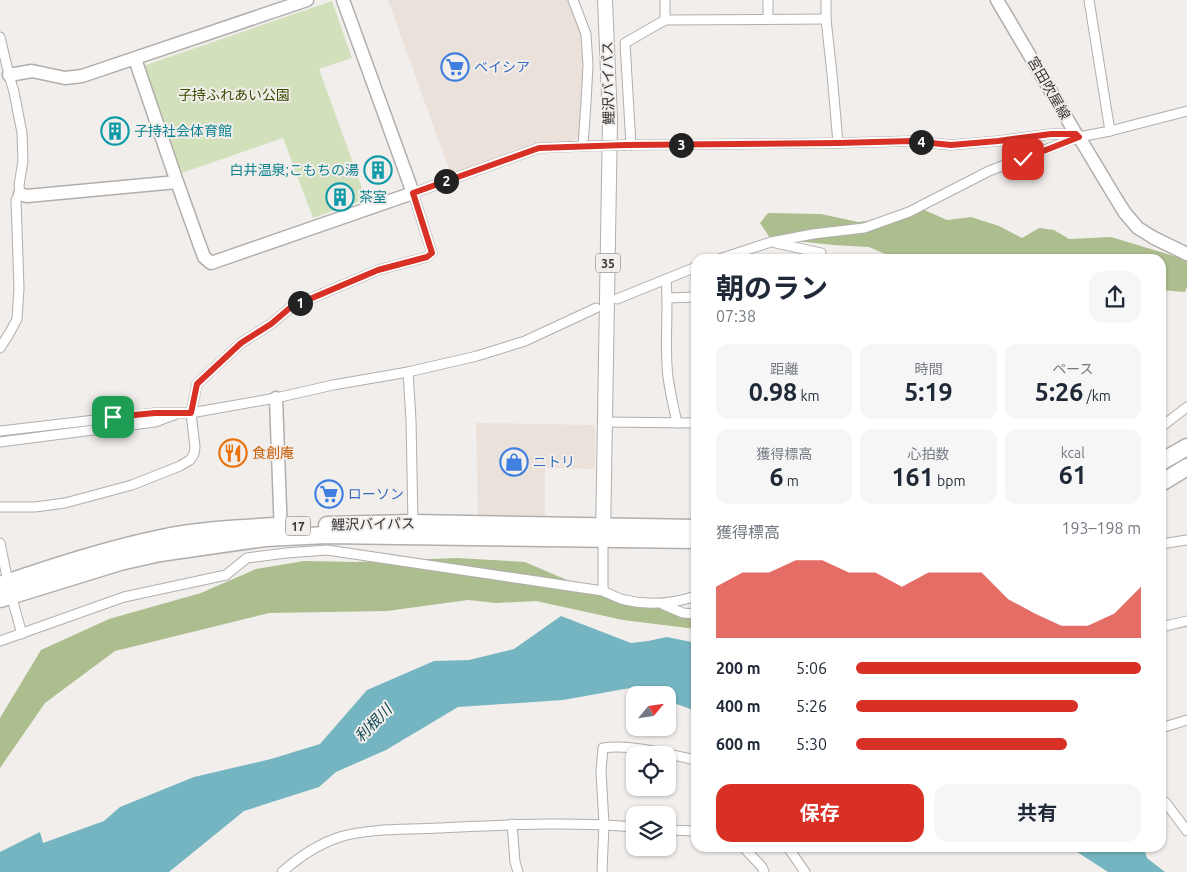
<!DOCTYPE html>
<html lang="ja">
<head>
<meta charset="utf-8">
<style>
	:root { --surface:#fff; --page:#f6f6f7; --text:#1f2937; --muted:#747a83; --accent:#d93025 }
	body { margin:0; font-family:Ubuntu,"Noto Sans JP",sans-serif; background:var(--page); color:var(--text); height:100vh; display:flex; flex-direction:column; font-size:19px; white-space:nowrap }
	* { box-sizing:border-box; margin:0 }
	p { font-size:16px; color:var(--muted) }
	.icon { flex:none; width:28px; height:28px; fill:none; stroke:currentColor; stroke-width:2; stroke-linecap:round; stroke-linejoin:round }
	.map { position:relative; flex:1; overflow:hidden }
	.sheet { position:absolute; left:691px; top:254px; width:475px; height:598px; display:flex; flex-direction:column; background:var(--surface); border-radius:15px; box-shadow:0 1px 4px #0004 }
	.sheet>* { flex:none }
	.needle { width:32px; rotate:61deg }
	.controls { position:absolute; left:626px; top:686px; display:grid; gap:10px }
	.controls a { display:grid; place-items:center; width:50px; height:50px; border-radius:10px; background:var(--surface); box-shadow:0 1px 4px #0004; font-size:25px }
	.pin { position:absolute; display:grid; place-items:center; width:42px; height:42px; color:#fff; margin:-21px; border-radius:10px; box-shadow:0 2px 8px #0006 }
	.km { position:absolute; width:25px; height:25px; margin:-12px; border-radius:50%; background:#222; color:#fff; font-size:14px; line-height:25px; text-align:center }
	.round { display:grid; place-items:center; flex:none; width:52px; height:52px; border-radius:15px; background:var(--page) }
	.head { display:flex; align-items:center; justify-content:space-between; height:85px; padding:0 25px }
	h1 { font-size:28px; font-weight:700; line-height:38px }
	.metrics { display:grid; grid-template-columns:repeat(3,1fr); gap:8px; height:85px; padding:5px 25px }
	.metrics div { display:grid; align-content:center; border-radius:12px; background:var(--page); text-align:center }
	.metrics b { font-size:25px; font-weight:700 }
	.metrics small { font-size:14px; font-weight:400 }
	.metrics p { font-size:14px }
	.chart { height:140px; padding:10px 25px }
	.chart p { display:flex; justify-content:space-between }
	.chart svg { width:100%; height:90px; margin-top:5px; fill:var(--accent); opacity:.7 }
	.primary-button { display:flex; gap:10px; margin-top:auto; padding:10px 25px }
	.primary-button a { flex:1; height:58px; border-radius:15px; background:var(--accent); color:#fff; font-size:20px; font-weight:700; line-height:58px; text-align:center }
	.primary-button a+a { background:var(--page); color:var(--text) }
	ul { padding:0 25px; list-style:none; font-size:16px }
	li { display:grid; grid-template-columns:80px 60px 1fr; align-items:center; height:38px }
	li i { height:12px; border-radius:6px; background:var(--accent) }
	.map>svg:first-child { display:block }
	.built { fill:#ebe1db }
	.green { fill:#d2e0bb }
	.forest { fill:#adbe8e }
	.water { fill:#75b5c2 }
	.lines { fill:none; stroke-linecap:round; stroke-linejoin:round }
	.street-casing { stroke:#b1aeac; stroke-width:11 }
	.secondary-casing { stroke:#b1aeac; stroke-width:15 }
	.primary-casing { stroke:#b1aeac; stroke-width:16 }
	.highway-casing { stroke:#b1aeac; stroke-width:19 }
	.street { stroke:#fff; stroke-width:9 }
	.secondary { stroke:#fff; stroke-width:12 }
	.primary { stroke:#fff; stroke-width:14 }
	.highway { stroke:#fff; stroke-width:16 }
	.street-bridge-casing { stroke:#b1aeac; stroke-width:11; stroke-linecap:butt }
	.street-bridge { stroke:#fff; stroke-width:9 }
	.route-casing { stroke:#fff; stroke-width:10 }
	.route { stroke:#d93025; stroke-width:6 }
	.labels { text-anchor:middle; dominant-baseline:central; stroke-width:4; stroke-linejoin:round; paint-order:stroke }
	.shield { fill:#f1eeec; stroke:#6e6c6b; stroke-width:1 }
	.shield-label { font-size:12px; font-weight:bold; fill:#363534 }
	.shop-label { font-size:14px; fill:#366cbe; stroke:#f1eeec; text-anchor:start }
	.street-label { font-size:14px; fill:#363534; stroke:#f1eeec }
	.park-label { font-size:14px; fill:#394c00; stroke:#f1eeec }
	.culture-label { font-size:14px; fill:#0d838f; stroke:#f1eeec; text-anchor:start }
	.food-label { font-size:14px; fill:#c56008; stroke:#f1eeec; text-anchor:start }
	.water-label { font-size:15px; font-style:italic; fill:#0b4650; stroke:#f1eeec }
</style>
</head>
<body>
<div class="map">
<svg width="1187" height="872" viewBox="0 0 1187 872">
	<rect width="100%" height="100%" fill="#f1eeec"/>
	<!-- built -->
	<g class="built">
		<path d="M388,0H568L582,33L585,68L580,134L573,142H543L451,175Z"/>
		<path d="M476,423L594,425L595,428V469L545,468V516L478,515Z"/>
	</g>
	<!-- green -->
	<path class="green" d="M332,1L352,58L319,69L366,199L313,218L283,138L179,174L143,66Z"/>
	<!-- forest -->
	<g class="forest">
		<path d="M922,209L947,220L971,217L999,226L1022,238L1039,228L1054,230L1069,239L1111,237L1187,260V287L1185,292L1161,290V259H902L885,254L869,247L833,245L770,238L760,223L768,213L821,214L858,222L909,216Z"/>
		<path d="M457,558L525,562L567,580L624,600L688,614H696V629L623,620L536,601L496,603L468,600L387,611L269,613L115,651L45,703L0,768V718L41,650L109,619L201,593L256,569L304,561L355,562Z"/>
	</g>
	<!-- water -->
	<g class="water">
		<path d="M561,616L631,643L648,641L667,637L696,643V711L668,701V695H650L630,688L563,700L458,707L386,750L336,772L319,787L244,811L169,872H0V852L40,832L43,843L104,821L120,807L194,777L271,759L320,744L367,690L434,661L469,660L514,649Z"/>
		<path d="M1068,846H1143L1147,858L1165,872H1108Z"/>
	</g>
	<g class="lines">
		<!-- street casing -->
		<g class="street-casing">
			<g id="street">
				<path d="M573,0L586,34L588,65L586,103L583,146"/>
				<path d="M768,0V19"/>
				<path d="M826,0V19L832,74L838,143"/>
				<path d="M1089,0L1110,131"/>
				<path d="M665,20V0"/>
				<path d="M0,37L9,75L14,92L22,133L23,161L19,185L20,194L16,200L19,288L17,319L9,334L0,348"/>
				<path d="M626,145L838,143L911,141L951,145L998,141L1051,134H1076"/>
				<path d="M631,145L625,43L665,20L826,19"/>
				<path d="M776,243L821,253V259"/>
				<path d="M719,259L771,242L813,234L864,228L909,212L989,171L1079,137L1110,131L1187,111"/>
				<path d="M666,279C669,312 664,345 668,377C670,393 674,408 677,423"/>
				<path d="M668,298L696,297"/>
				<path d="M617,299L696,267"/>
				<path d="M408,372L411,420L413,523"/>
				<path d="M605,422L696,423"/>
				<path d="M1161,427L1187,407"/>
				<path d="M0,431L155,413H191L276,398L333,385L408,372L477,356L525,341L596,308"/>
				<path d="M0,442L155,422L174,415"/>
				<path d="M0,507H35L65,503L132,485L180,466L190,460L194,454L195,447L191,413L197,384L241,343L271,324L291,307L378,270L427,257L432,253L413,193L539,148L586,146"/>
				<path d="M0,543L8,582"/>
				<path d="M1161,544L1187,540"/>
				<path d="M603,591V540"/>
				<path d="M11,595L22,634"/>
				<path d="M664,605L683,613L696,614"/>
				<path d="M1161,627L1187,621"/>
				<path d="M0,641L124,597L226,575L247,558L286,553L327,550L603,591C610,594 618,599 625,600C650,606 672,604 696,596"/>
				<path d="M1161,728L1187,720"/>
				<path d="M1161,799L1166,803L1187,831"/>
				<path d="M512,824L515,862L518,872"/>
				<path d="M668,830L696,831"/>
				<path d="M742,846L762,867L764,872"/>
				<path d="M787,846L805,872"/>
				<path d="M282,872C300,856 319,843 343,836C374,828 407,830 438,828C503,825 569,821 635,827"/>
				<path d="M602,872L604,824L601,771L603,748C632,744 667,754 696,760"/>
			</g>
		</g>
		<!-- secondary casing -->
		<g class="secondary-casing">
			<g id="secondary">
				<path d="M997,0L1076,134L1079,137L1115,197L1125,213L1138,228L1154,238L1187,254"/>
				<path d="M135,59L177,182L204,257L211,263L413,193L343,0"/>
				<path d="M9,75L32,71L65,78L82,76L307,0"/>
				<path d="M20,194L27,196L177,182"/>
				<path d="M276,398L281,535"/>
			</g>
		</g>
		<!-- primary casing -->
		<g class="primary-casing">
			<path id="primary" d="M603,537L610,120L605,0"/>
		</g>
		<!-- highway casing -->
		<g class="highway-casing">
			<g id="highway">
				<path d="M1161,462L1187,447"/>
				<path d="M1161,483L1187,467"/>
				<path d="M327,525L413,523L696,528"/>
				<path d="M0,585C52,567 107,549 161,538C199,530 239,528 278,526"/>
				<path d="M0,599L120,562L160,553L265,538L327,535L696,540"/>
			</g>
		</g>
		<!-- street -->
		<use href="#street" class="street"/>
		<!-- secondary -->
		<use href="#secondary" class="secondary"/>
		<!-- primary -->
		<use href="#primary" class="primary"/>
		<!-- highway -->
		<use href="#highway" class="highway"/>
		<!-- street-bridge casing -->
		<g class="street-bridge-casing">
			<path id="street-bridge" d="M586,146L626,145"/>
		</g>
		<!-- street-bridge -->
		<use href="#street-bridge" class="street-bridge"/>
	</g>
	<g class="lines">
		<!-- route casing -->
		<g class="route-casing">
			<path id="route" d="M113,417L155,413H191L197,384L241,343L271,324L291,307L378,270L427,257L432,253L413,193L539,148L626,145L838,143L912,141L951,145L998,141L1051,134H1076L1079,137L1023,159"/>
		</g>
		<!-- route -->
		<use href="#route" class="route"/>
	</g>
	<!-- icons -->
	<defs>
		<g id="supermarket-ring" transform="scale(1.4375)"><circle r="9.5" fill="#f1eeec" stroke="#3f7fe0" stroke-width="1.5"/><path d="M-6-5.5h2.5l.6 2H6L4.5 2H-2.5L-4.4-4H-6ZM-1.5 3.2a1.3 1.3 0 1 0 .1 0ZM3 3.2a1.3 1.3 0 1 0 .1 0Z" fill="#3f7fe0"/></g>
		<g id="building-ring" transform="scale(1.4375)"><circle r="9.5" fill="#f1eeec" stroke="#0f9aa8" stroke-width="1.5"/><path d="M-4-6H4V6H1V3H-1V6H-4ZM-2.5-4.3h1.7v1.8h-1.7ZM.8-4.3h1.7v1.8H.8ZM-2.5-1h1.7V.8h-1.7ZM.8-1h1.7V.8H.8Z" fill="#0f9aa8"/></g>
		<g id="restaurant-ring" transform="scale(1.4375)"><circle r="9.5" fill="#f1eeec" stroke="#e8710a" stroke-width="1.5"/><path d="M-5-6h1v4h1v-4h1v4h1v-4h1v5L-1.5 .5V6h-2V.5L-5-1ZM5-6V6H3V1.5H1.5Q1.5-4 5-6Z" fill="#e8710a"/></g>
		<g id="shop-ring" transform="scale(1.4375)"><circle r="9.5" fill="#f1eeec" stroke="#3f7fe0" stroke-width="1.5"/><path d="M-5-2.5h2.3a2.7 3.5 0 0 1 5.4 0H5L5.5 6h-11ZM-1.5-2.5h3a1.5 2.3 0 0 0-3 0Z" fill="#3f7fe0"/></g>
	</defs>
	<g fill-rule="evenodd">
		<use href="#supermarket-ring" x="455" y="67"/>
		<use href="#building-ring" x="115" y="131"/>
		<use href="#building-ring" x="378" y="170"/>
		<use href="#building-ring" x="340" y="197"/>
		<use href="#restaurant-ring" x="233" y="453"/>
		<use href="#shop-ring" x="514" y="462"/>
		<use href="#supermarket-ring" x="329" y="494"/>
	</g>
	<g class="labels">
		<!-- shield labels -->
		<g class="shield">
			<rect x="595.5" y="253.5" width="25" height="19" rx="4"/>
			<rect x="285.5" y="516.5" width="25" height="19" rx="4"/>
		</g>
		<g class="shield-label">
			<text x="608" y="263">35</text>
			<text x="298" y="526">17</text>
		</g>
		<!-- shop labels -->
		<g class="shop-label">
			<text x="474" y="67">ベイシア</text>
			<text x="533" y="462">ニトリ</text>
			<text x="348" y="494">ローソン</text>
		</g>
		<!-- street labels -->
		<g class="street-label">
			<text transform="translate(608 83) rotate(-91)">鯉沢バイパス</text>
			<text transform="translate(1049 88) rotate(60)">宮田吹屋線</text>
			<text transform="translate(373 524) rotate(-1)">鯉沢バイパス</text>
		</g>
		<!-- park labels -->
		<g class="park-label">
			<text x="234" y="95">子持ふれあい公園</text>
		</g>
		<!-- culture labels -->
		<g class="culture-label">
			<text x="134" y="131">子持社会体育館</text>
			<text x="359" y="170" text-anchor="end">白井温泉;こもちの湯</text>
			<text x="359" y="197">茶室</text>
		</g>
		<!-- food labels -->
		<g class="food-label">
			<text x="252" y="453">食創庵</text>
		</g>
		<!-- water labels -->
		<g class="water-label">
			<text transform="translate(373 723) rotate(-46)">利根川</text>
		</g>
	</g>
</svg>
<div class="controls">
<a><svg class="needle" viewBox="-14 -14 28 28"><path d="M0-13l5 13h-10z" fill="#e53935"/><path d="M0 13l5-13h-10z" fill="#747a83"/></svg></a>
<a><svg class="icon" aria-label="locate" viewBox="0 0 24 24"><circle cx="12" cy="12" r="6"/><path d="M12 2v4M12 18v4M2 12h4M18 12h4"/></svg></a>
<a><svg class="icon" aria-label="layers" viewBox="0 0 24 24"><path d="M12 4l9 5-9 5-9-5zM3 14l9 5 9-5"/></svg></a>
</div>
<div class="pin" style="left:113px;top:417px;background:#1e9e55"><svg class="icon" aria-label="arrive" viewBox="0 0 24 24"><path d="M6 21V4h12l-3 4 3 4H6"/></svg></div>
<div class="pin" style="left:1023px;top:159px;background:#d93025"><svg class="icon" aria-label="check" viewBox="0 0 24 24"><path d="M5 12l5 5 9-10"/></svg></div>
<b class="km" style="left:300px;top:303px">1</b>
<b class="km" style="left:446px;top:181px">2</b>
<b class="km" style="left:681px;top:145px">3</b>
<b class="km" style="left:921px;top:142px">4</b>
<section class="sheet">
<div class="head"><div><h1>朝のラン</h1><p>07:38</p></div><a class="round"><svg class="icon" aria-label="share" viewBox="0 0 24 24"><path d="M12 15V3M7 8l5-5 5 5M5 13v7h14v-7"/></svg></a></div>
<div class="metrics">
<div><p>距離</p><b>0.98<small> km</small></b></div>
<div><p>時間</p><b>5:19</b></div>
<div><p>ペース</p><b>5:26<small> /km</small></b></div>
</div>
<div class="metrics">
<div><p>獲得標高</p><b>6<small> m</small></b></div>
<div><p>心拍数</p><b>161<small> bpm</small></b></div>
<div><p>kcal</p><b>61</b></div>
</div>
<div class="chart"><p><span>獲得標高</span>193–198 m</p>
<svg viewBox="0 0 160 44" preserveAspectRatio="none"><path d="M0 44V19L10 12L20 12L30 6L40 6L50 12L60 12L70 19L80 12L90 12L100 12L110 25L120 32L130 38L140 38L150 32L160 19V44z"/></svg>
</div>
<ul>
<li><b>200 m</b>5:06<i style="width:100%"></i></li>
<li><b>400 m</b>5:26<i style="width:78%"></i></li>
<li><b>600 m</b>5:30<i style="width:74%"></i></li>
</ul>
<div class="primary-button"><a>保存</a><a>共有</a></div>
</section>
</div>
</body>
</html>
